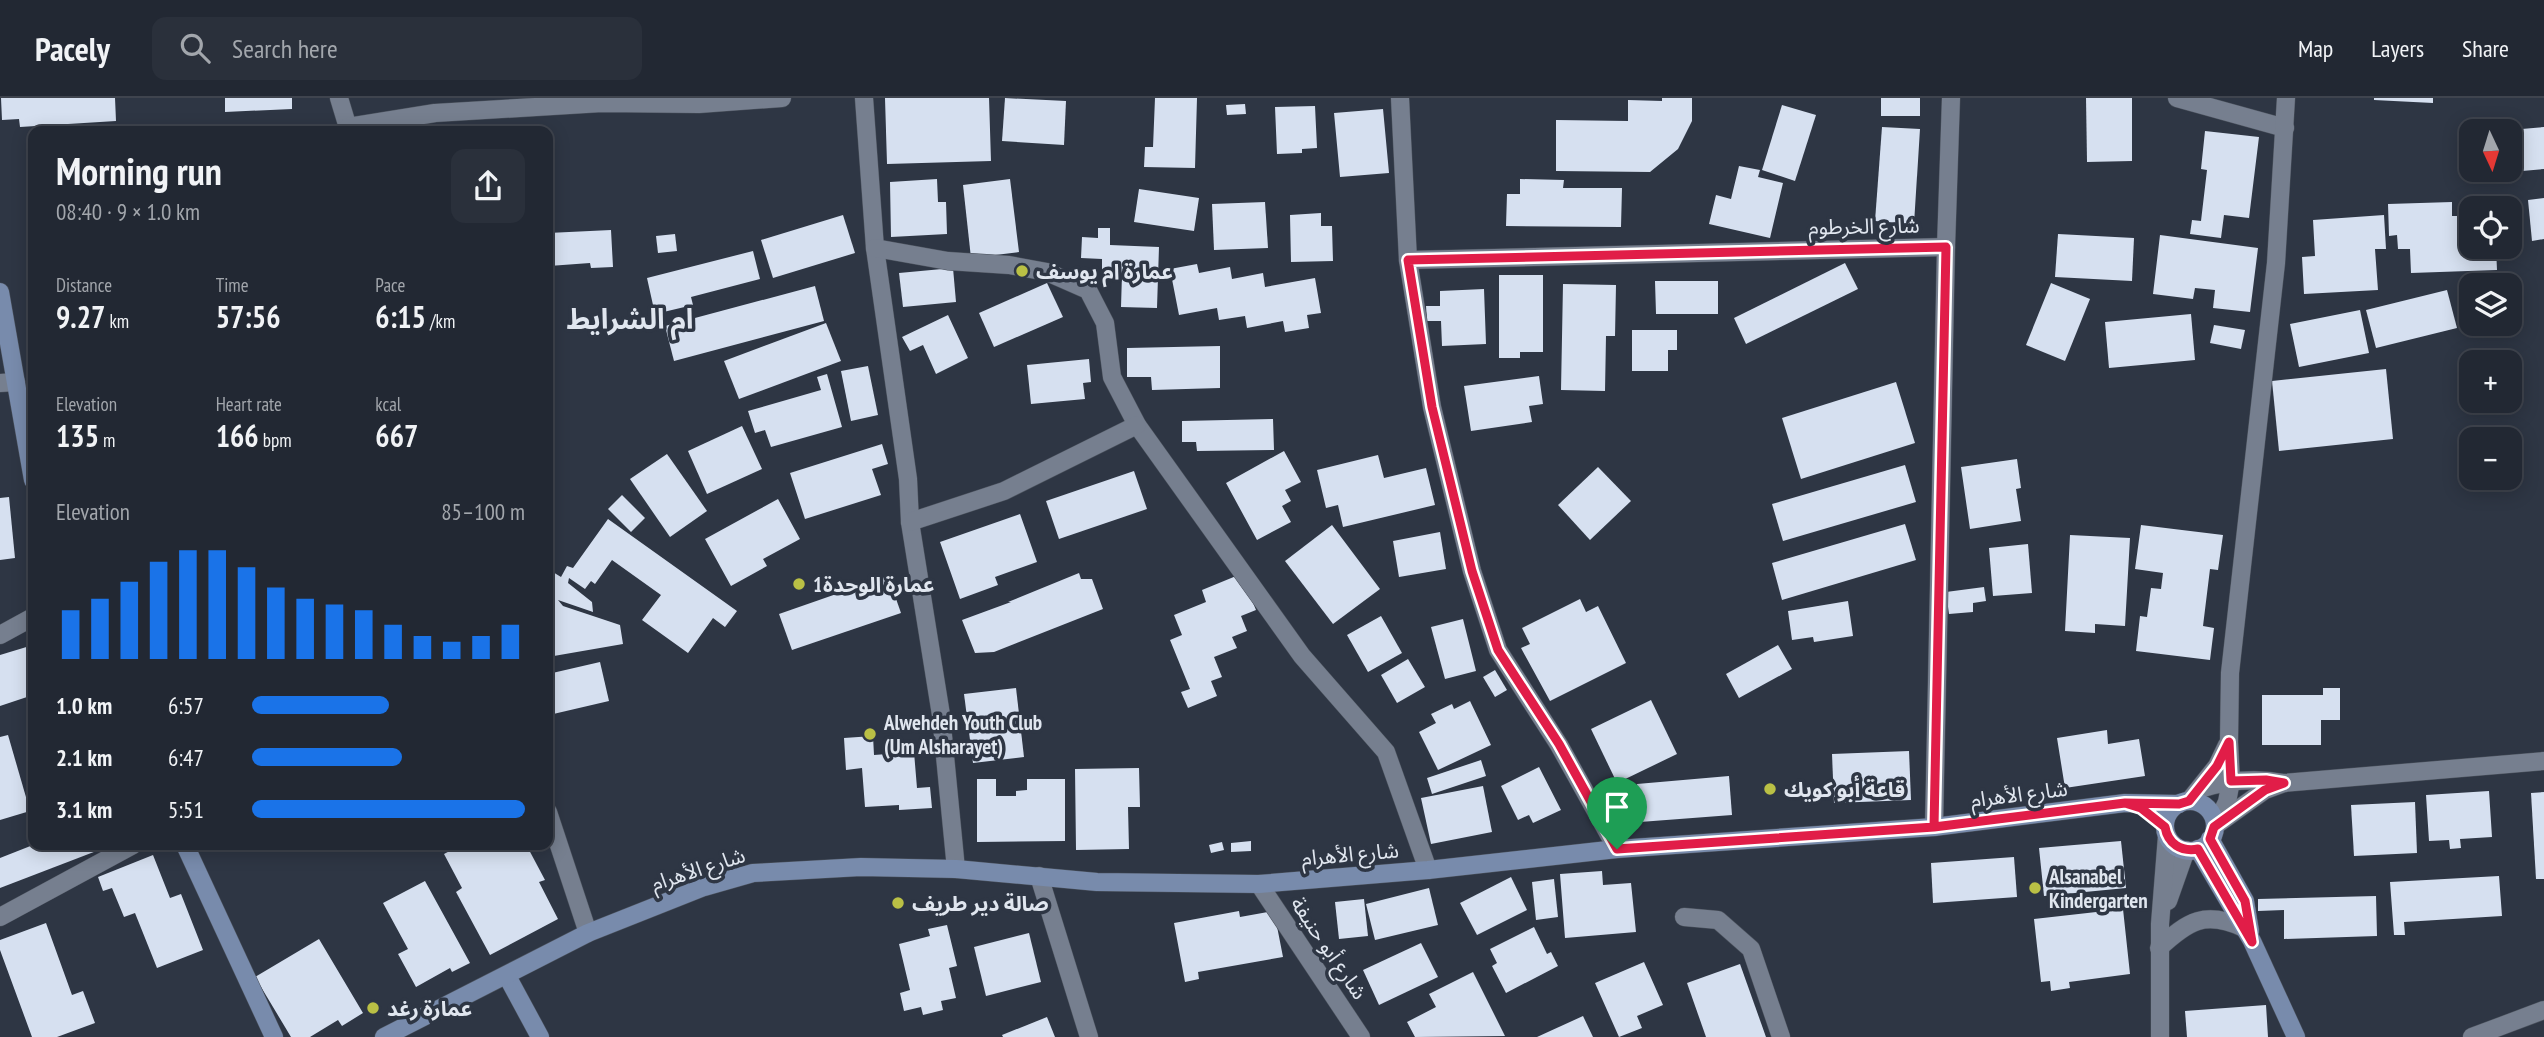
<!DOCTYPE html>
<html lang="en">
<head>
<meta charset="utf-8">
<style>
	:root { --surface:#222833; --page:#2a303b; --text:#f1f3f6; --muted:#a2a6ac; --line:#3f444e; --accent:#1a73e8 }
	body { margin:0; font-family:"PT Sans Narrow","Noto Sans Arabic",sans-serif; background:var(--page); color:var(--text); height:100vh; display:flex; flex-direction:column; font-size:26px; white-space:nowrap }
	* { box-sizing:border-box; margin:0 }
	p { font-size:23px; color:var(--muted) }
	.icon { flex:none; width:38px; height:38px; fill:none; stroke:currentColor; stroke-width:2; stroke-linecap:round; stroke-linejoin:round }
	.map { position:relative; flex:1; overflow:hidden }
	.details { position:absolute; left:28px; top:28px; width:525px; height:724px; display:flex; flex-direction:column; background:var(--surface); border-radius:14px; box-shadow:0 4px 18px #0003,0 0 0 2px var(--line) }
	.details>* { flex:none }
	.needle { width:46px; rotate:176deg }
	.controls { position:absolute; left:2459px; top:21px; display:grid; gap:14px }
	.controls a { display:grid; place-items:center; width:63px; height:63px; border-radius:14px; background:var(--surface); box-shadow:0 4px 18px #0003,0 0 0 2px var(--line); font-size:35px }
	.pin { position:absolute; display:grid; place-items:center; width:60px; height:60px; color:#fff; margin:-72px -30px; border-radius:50% 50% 50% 0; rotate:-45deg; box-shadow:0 0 7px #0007 }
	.pin .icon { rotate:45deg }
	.round { display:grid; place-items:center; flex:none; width:74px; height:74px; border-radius:14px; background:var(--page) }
	.headline { display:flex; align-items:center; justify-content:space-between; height:119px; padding:0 28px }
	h1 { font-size:38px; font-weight:700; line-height:52px }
	.stats { display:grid; grid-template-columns:repeat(3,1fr); gap:10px; height:119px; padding:7px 28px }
	.stats div { display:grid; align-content:center }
	.stats b { font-size:30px; font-weight:700 }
	.stats small { font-size:19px; font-weight:400 }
	.stats p { font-size:19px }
	.chart { height:196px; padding:14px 28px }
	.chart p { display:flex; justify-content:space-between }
	.chart svg { width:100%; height:126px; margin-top:7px; stroke:var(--accent); stroke-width:6 }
	ul { padding:0 28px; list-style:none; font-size:23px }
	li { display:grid; grid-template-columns:112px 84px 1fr; align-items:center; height:52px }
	li i { height:18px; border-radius:9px; background:var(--accent) }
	header { display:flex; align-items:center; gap:42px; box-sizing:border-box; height:98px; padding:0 35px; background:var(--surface); border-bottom:2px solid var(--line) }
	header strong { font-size:33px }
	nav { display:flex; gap:38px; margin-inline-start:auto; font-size:24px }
	.search { width:490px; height:63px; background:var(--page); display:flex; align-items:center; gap:18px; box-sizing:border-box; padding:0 24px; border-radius:14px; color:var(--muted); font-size:26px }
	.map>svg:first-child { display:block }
	.building { fill:#d6e0f0 }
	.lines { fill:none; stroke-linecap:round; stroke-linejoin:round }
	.street-casing { stroke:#4b525d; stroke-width:19 }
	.secondary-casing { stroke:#4b525d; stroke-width:19 }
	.street { stroke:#767f8f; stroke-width:18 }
	.secondary { stroke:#788bac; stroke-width:18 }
	.route-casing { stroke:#fff; stroke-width:14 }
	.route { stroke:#e11d48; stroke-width:9 }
	.poi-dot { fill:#bac045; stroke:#2e3644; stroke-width:2.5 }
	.labels { text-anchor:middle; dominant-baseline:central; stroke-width:7; stroke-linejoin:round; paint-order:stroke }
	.street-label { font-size:21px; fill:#e0e6ef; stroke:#2e3644 }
	.poi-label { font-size:21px; font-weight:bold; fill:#e0e6ef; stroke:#2e3644; text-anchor:start }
	.district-label { font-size:28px; font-weight:bold; fill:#e0e6ef; stroke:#2e3644 }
</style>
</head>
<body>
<header>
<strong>Pacely</strong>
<div class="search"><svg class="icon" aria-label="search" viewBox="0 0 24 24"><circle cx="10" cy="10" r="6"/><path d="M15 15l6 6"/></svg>Search here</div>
<nav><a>Map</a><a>Layers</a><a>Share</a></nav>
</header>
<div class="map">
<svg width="2544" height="939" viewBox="0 0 2544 939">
	<rect width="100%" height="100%" fill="#2e3644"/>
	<!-- building -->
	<g class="building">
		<path d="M1,0H115L116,23L20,29L19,21L2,22Z"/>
		<path d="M225,0H292V11L225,14Z"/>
		<path d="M885,0H989L991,63L887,66Z"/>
		<path d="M1005,0L1066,3L1064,47L1002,43Z"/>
		<path d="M1155,0H1197L1195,70L1144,69L1145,49H1153Z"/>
		<path d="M1662,0H1692V23L1678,51L1650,74L1556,73V22L1628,23V2L1662,3Z"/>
		<rect x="1881" y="0" width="39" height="18"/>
		<path d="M2086,0H2132V63L2087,64Z"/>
		<path d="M2374,0H2433V5L2374,2Z"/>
		<path d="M1245,6L1246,16L1227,17L1226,7Z"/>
		<path d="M1782,7L1816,17L1795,83L1762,72Z"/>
		<path d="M1315,8L1317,50L1302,51V55L1277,56L1275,9Z"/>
		<path d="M1383,11L1389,75L1340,79L1334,15Z"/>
		<path d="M1882,29L1920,31L1914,126L1875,123Z"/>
		<path d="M2544,29V71L2488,76L2487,72H2510V32Z"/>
		<path d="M2205,33L2259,39L2249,120L2224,117L2221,140L2190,136L2192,122L2201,123L2207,72L2201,71Z"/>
		<path d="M1739,68L1760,72L1758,79L1783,85L1770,140L1709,126L1716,97L1731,101Z"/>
		<path d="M937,81L938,104H946L947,136L891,139L890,84Z"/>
		<path d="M1010,81L1019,154L971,160L963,87Z"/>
		<path d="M1520,81L1564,82L1563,90H1622L1621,129L1506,128L1507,96H1520Z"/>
		<rect x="29" y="86" width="4" height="28"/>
		<path d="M1139,91L1199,100L1194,133L1134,124Z"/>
		<path d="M2544,100V141L2532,143L2528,102Z"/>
		<path d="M1265,104L1268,150L1214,152L1212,106Z"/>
		<path d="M2452,104V118H2471V149H2496L2497,172L2411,175L2410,151H2398L2397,137L2389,138L2388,106Z"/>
		<path d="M1321,115V128H1332L1333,163L1291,164L1290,117Z"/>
		<path d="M843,117L855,155L773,180L761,142Z"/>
		<path d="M2384,117L2386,151H2375L2378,192L2304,196L2302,159L2315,158L2313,122Z"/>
		<path d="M1098,130H1110V147L1159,149L1157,210L1121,209L1122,176L1102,175V161L1081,160L1082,139L1098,140Z"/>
		<path d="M611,132L613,169L591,170L590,165L549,168L548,135Z"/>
		<path d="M675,136L677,153L658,155L656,138Z"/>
		<path d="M2058,136L2134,140L2132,183L2055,179Z"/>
		<path d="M2160,137L2258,150L2250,214L2213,210L2215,192L2195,190L2193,201L2153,196Z"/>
		<path d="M753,153L760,181L691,199L693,207L655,216L647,180Z"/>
		<path d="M1845,165L1858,191L1746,246L1734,220Z"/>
		<path d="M1197,166L1199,175L1230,169L1232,181L1263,175L1265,189L1315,180L1321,215L1307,217L1309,230L1285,234L1283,223L1247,230L1245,218L1219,222L1217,210L1179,217L1170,171Z"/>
		<path d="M953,170L956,204L903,209L899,175Z"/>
		<path d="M1499,177H1543V254H1520V260H1499Z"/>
		<path d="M1655,183H1718V216H1656Z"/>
		<path d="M1047,185L1063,219L994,249L979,215Z"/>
		<path d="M2051,185L2090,201L2065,263L2026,247Z"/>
		<path d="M1563,186L1616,187L1615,238H1606L1605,293L1561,292Z"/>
		<path d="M815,188L824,223L674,263L665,228Z"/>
		<path d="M1484,191L1486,246L1442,248L1441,223H1427L1426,208H1440V193Z"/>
		<path d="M2447,192L2457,230L2376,250L2366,212Z"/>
		<path d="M2360,212L2369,255L2299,269L2290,226Z"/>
		<path d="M2191,216L2195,262L2109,270L2105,224Z"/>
		<path d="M948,217L968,260L936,276L923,247L910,253L902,239Z"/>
		<path d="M826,225L841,263L739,301L724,263Z"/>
		<path d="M2214,227L2245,232L2241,251L2210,245Z"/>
		<path d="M1632,232H1677V252H1668V273H1632Z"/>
		<path d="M1220,248V290L1152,292L1151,279H1127V250Z"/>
		<path d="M1089,261L1091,284L1083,285L1085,301L1031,306L1027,267Z"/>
		<path d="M868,268L878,317L851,323L841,273Z"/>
		<path d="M2386,271L2393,341L2279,353L2272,283Z"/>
		<path d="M827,276L842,329L771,349L765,332L755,335L748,313L821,292L817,279Z"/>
		<path d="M1539,278L1543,306L1529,308L1532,324L1471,333L1464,288Z"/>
		<path d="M1896,284L1915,345L1801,381L1782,320Z"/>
		<path d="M1273,321L1274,352L1197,353L1196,344H1182V323Z"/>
		<path d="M742,328L762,371L707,396L688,353Z"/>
		<path d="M551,329L555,344L548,345V330Z"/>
		<path d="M882,346L888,366L872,371L881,397L805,421L790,375Z"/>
		<path d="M1284,353L1301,384L1285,392L1291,403L1282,408L1291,424L1257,442L1226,385Z"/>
		<path d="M667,356L707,413L670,439L630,381Z"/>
		<path d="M1378,357L1384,380L1426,370L1435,407L1343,429L1338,407L1326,410L1317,372Z"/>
		<path d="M2017,361L2021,390L2016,391L2021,423L1970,431L1961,369Z"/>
		<path d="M1905,367L1916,404L1783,443L1772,406Z"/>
		<path d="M1598,369L1631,403L1590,442L1558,407Z"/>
		<path d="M1134,373L1147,411L1059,441L1046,403Z"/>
		<path d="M622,397L645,420L631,434L608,411Z"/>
		<path d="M9,399L15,460L0,462V400Z"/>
		<path d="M778,401L800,441L763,461L767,468L731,488L705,441Z"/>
		<path d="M1020,416L1037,464L995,479L998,487L960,501L940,444Z"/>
		<path d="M608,421L737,513L725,529L713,520L688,555L642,522L661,497L612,462L595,486L591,483L585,491L569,480L568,485L592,504L593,514L558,502L563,508L620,527L623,546L548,559V471L561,479L567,468L573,470Z"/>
		<path d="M1905,426L1916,462L1782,502L1772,465Z"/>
		<path d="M1332,427L1380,491L1333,526L1285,463Z"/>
		<path d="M2141,427L2223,437L2218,472L2210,471L2203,528L2214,530L2210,562L2136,553L2140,518L2147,519L2151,490L2161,491L2163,475L2135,471Z"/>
		<path d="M1440,434L1446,471L1399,479L1393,443Z"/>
		<path d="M2070,437L2130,440L2125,528L2095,526V535L2065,533Z"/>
		<path d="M2028,446L2032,495L1993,498L1989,450Z"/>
		<path d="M1079,475L1081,481H1092L1103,511L994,554L975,555L962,522L1011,504H1008Z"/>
		<path d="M1241,476L1256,512L1241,518L1247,533L1232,539L1237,550L1214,559L1222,579L1211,583L1217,598L1188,610L1181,594L1190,591L1170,542L1182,537L1174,517L1206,504L1202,492Z"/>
		<path d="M888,478L901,515L792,552L779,516Z"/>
		<path d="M1984,489L1986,503L1973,505V514L1949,516L1946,494Z"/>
		<path d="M1580,501L1586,514L1598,508L1626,565L1550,603L1521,550L1530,546L1522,530Z"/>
		<path d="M1848,503L1853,538L1814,544L1813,539L1792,542L1788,513Z"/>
		<path d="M1381,518L1402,555L1368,574L1347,537Z"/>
		<path d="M1463,521L1476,573L1445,581L1431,529Z"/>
		<path d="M33,547V597L0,608V557Z"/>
		<path d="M1778,547L1792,571L1739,600L1726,576Z"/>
		<path d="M1408,561L1425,589L1397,605L1381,577Z"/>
		<path d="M600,564L609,603L549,617L548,576Z"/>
		<path d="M1495,572L1507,592L1495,599L1483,579Z"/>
		<path d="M1016,590L1024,659L973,665L964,596Z"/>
		<path d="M2323,590H2340V622H2321V647H2262V597H2323Z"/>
		<path d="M1651,602L1677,656L1617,685L1591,631Z"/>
		<path d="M1470,603L1491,647L1438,672L1419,634L1436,625L1431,616L1452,606L1454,611Z"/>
		<path d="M33,616V637L26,618Z"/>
		<path d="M2107,632L2108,646L2139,641L2145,678L2065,690L2057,640Z"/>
		<path d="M8,637L30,713L0,722V639Z"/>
		<path d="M873,638L874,657L914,654L917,690L930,689L932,710L899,712V707L865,709L862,670L846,672L844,640Z"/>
		<path d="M1909,653L1911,702L1834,705L1832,656Z"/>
		<path d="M1481,662L1486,678L1432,696L1427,680Z"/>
		<path d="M1539,669L1561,712L1533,725L1529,717L1518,722L1501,688Z"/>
		<path d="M1139,670L1140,709H1128L1129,751L1076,752L1075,671Z"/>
		<path d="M1729,678L1732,717L1640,724L1637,686Z"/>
		<path d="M977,681H996V698H1016V693L1027,692V681H1065V743L977,744Z"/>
		<path d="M1483,688L1492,734L1431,746L1421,700Z"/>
		<path d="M2489,693L2492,739L2460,741L2461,750L2450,751L2449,742L2429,743L2426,697Z"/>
		<path d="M2544,694V781H2536L2531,695Z"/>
		<path d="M2415,704L2417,755L2354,758L2351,707Z"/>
		<path d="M1251,743V753L1231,754V745Z"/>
		<path d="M2121,743L2126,790L2044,798L2039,750Z"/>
		<path d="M1222,744L1224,752L1211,755L1209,747Z"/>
		<path d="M33,747H112L0,790V760Z"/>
		<path d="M461,747H534L528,750L545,782L539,784L558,821L490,857L456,794L462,790L444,756Z"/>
		<path d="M153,757L170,800L181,796L203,852L157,870L135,815L124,819L112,790L103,793L98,779Z"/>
		<path d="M2014,759L2017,799L1933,805L1931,765Z"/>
		<path d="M1602,773L1603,787L1631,785L1636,834L1565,840L1560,776Z"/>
		<path d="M2499,778L2502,818L2404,824L2405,837H2394L2390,784Z"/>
		<path d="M1511,779L1527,812L1477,837L1460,805Z"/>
		<path d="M1554,781L1558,819L1536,822L1532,784Z"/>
		<path d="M425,783L470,865L452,874L450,870L416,889L398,856L408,851L383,805Z"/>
		<path d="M1429,790L1438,827L1375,842L1366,806Z"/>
		<path d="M2376,798L2377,838L2284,841V812L2258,813V801Z"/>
		<path d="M1364,801L1368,838L1339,841L1335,804Z"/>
		<path d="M2123,811L2130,876L2069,884L2070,890L2051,893L2050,883L2041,884L2034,821Z"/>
		<path d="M1239,813L1240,819L1274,813L1283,859L1198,874L1199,881L1185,884L1174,825Z"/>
		<path d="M46,825L72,897L83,893L95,925L57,939H32L0,852V842Z"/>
		<path d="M947,827L957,868L949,870L956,900L941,903L943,912L923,917L921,909L904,913L900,895L910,892L899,846L930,838L928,831Z"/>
		<path d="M1534,829L1547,856L1551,854L1558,868L1506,895L1492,868L1497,865L1490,851Z"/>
		<path d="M1029,835L1041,884L986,898L974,849Z"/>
		<path d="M319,841L363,915L342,928L338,922L310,939H291L255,879Z"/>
		<path d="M1421,845L1438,879L1379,907L1363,872Z"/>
		<path d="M1644,864L1663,907L1637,918L1642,930L1619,939L1595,885Z"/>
		<path d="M1740,866L1766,939H1706L1687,885Z"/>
		<path d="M1473,874L1505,938L1415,939L1407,924L1436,909L1429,896Z"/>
		<path d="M2266,907L2268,939H2187L2185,913Z"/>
		<path d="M1583,918L1593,939H1537Z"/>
		<path d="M1047,919L1055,939H1003L1002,937Z"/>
	</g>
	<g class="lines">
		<!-- street casing -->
		<g class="street-casing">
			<g id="street">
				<path d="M339,0L349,33"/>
				<path d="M864,0L875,150L908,381L910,424L941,617L956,771"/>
				<path d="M1400,0L1408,162L1432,309L1472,473L1498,552L1559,647L1617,751"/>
				<path d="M2177,0L2285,30"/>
				<path d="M348,29L435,15L602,5L699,6L782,0"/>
				<path d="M1946,149L1951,0"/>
				<path d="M875,150L948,163L1009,167L1047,174L1088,192L1105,225L1112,279L1137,327L1302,558L1386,654L1428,772"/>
				<path d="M1408,162L1946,149L1934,729"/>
				<path d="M0,285L16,284"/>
				<path d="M910,424L1004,393L1137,327"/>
				<path d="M0,537L33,519"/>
				<path d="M2200,691C2228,682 2256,680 2284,685L2544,663"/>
				<path d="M2189,703L2217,668L2227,647"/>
				<path d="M548,714L588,835"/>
				<path d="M2216,727L2265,692L2284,685"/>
				<path d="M2215,729L2227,704L2231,683L2229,644L2230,575L2276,165L2286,0"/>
				<path d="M1039,778L1089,939"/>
				<path d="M1259,786L1361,939"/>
				<path d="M2168,803L2186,752"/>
				<path d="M0,819L133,747"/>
				<path d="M1684,819L1718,822L1751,851L1781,939"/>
				<path d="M2159,850C2188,823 2205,812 2244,830"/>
				<path d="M2160,939V826L2167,738"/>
				<path d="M2472,939L2544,912"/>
			</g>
		</g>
		<!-- secondary casing -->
		<g class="secondary-casing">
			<g id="secondary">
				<path d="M0,194L33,382"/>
				<circle cx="2190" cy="728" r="25"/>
				<path d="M2210,741L2245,803L2250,833"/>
				<path d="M185,747L274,939"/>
				<path d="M2198,751L2252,843L2296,939"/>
				<path d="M507,878L540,939"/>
				<path d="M384,939L588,835L704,789L753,775L861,769L956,771L1097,784L1259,786L1428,772L1617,751L1934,729L2125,705L2179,706"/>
			</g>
		</g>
		<!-- street -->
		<use href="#street" class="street"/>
		<!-- secondary -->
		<use href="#secondary" class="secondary"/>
	</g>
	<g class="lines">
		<!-- route casing -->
		<g class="route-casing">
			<path id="route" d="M1617,751L1934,729L2125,705L2141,710L2165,729C2168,746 2181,754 2198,751L2252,844L2245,803L2210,741L2214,729L2265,692L2284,685L2266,682L2231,683L2229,644L2217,668L2189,703L2179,706L2125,705L1934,729L1946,149L1408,162L1432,309L1472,473L1498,552L1559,646L1617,751"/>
		</g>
		<!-- route -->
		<use href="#route" class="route"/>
	</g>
	<!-- markers -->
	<g class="poi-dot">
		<circle cx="1022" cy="173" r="7"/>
		<circle cx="799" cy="486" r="7"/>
		<circle cx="870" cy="636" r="7"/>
		<circle cx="1770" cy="691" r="7"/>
		<circle cx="2035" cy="790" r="7"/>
		<circle cx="898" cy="805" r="7"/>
		<circle cx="373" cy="910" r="7"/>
	</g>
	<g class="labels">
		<!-- street labels -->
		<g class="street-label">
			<text transform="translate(1864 128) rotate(-1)">شارع الخرطوم</text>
			<text transform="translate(2019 696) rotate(-7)">شارع الأهرام</text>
			<text transform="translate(1350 756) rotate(-5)">شارع الأهرام</text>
			<text transform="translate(698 771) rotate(-18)">شارع الأهرام</text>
			<text transform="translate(1329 850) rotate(56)">شارع أبو حنيفة</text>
		</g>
		<!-- poi labels -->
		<g class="poi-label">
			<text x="1036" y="173">عمارة ام يوسف</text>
			<text x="813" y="486">عمارة الوحدة1</text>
			<text x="884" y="624">Alwehdeh Youth Club<tspan x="884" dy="24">(Um Alsharayet)</tspan></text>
			<text x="1784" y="691">قاعة أبو كويك</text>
			<text x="2049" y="778">Alsanabel<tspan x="2049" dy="24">Kindergarten</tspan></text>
			<text x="912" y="805">صالة دير طريف</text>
			<text x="387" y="910">عمارة رغد</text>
		</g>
		<!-- district labels -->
		<g class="district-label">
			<text x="630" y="220">ام الشرايط</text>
		</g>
	</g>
</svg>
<div class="controls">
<a><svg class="needle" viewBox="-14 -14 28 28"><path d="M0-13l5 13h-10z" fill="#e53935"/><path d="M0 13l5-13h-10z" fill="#a2a6ac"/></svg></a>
<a><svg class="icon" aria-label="locate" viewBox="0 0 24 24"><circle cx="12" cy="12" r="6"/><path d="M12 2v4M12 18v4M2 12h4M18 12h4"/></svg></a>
<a><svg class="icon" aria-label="layers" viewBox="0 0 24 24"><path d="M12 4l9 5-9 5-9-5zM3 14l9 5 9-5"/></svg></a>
<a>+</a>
<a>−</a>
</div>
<div class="pin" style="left:1617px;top:751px;background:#1e9e55"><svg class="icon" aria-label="arrive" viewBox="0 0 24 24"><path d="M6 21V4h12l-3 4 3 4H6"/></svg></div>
<section class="details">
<div class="headline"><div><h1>Morning run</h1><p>08:40 · 9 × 1.0 km</p></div><a class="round"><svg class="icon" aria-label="share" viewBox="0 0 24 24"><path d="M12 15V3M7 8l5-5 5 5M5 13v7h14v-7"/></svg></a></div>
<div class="stats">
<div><p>Distance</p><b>9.27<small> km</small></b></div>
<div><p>Time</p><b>57:56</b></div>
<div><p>Pace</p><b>6:15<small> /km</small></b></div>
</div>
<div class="stats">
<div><p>Elevation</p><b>135<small> m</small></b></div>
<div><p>Heart rate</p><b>166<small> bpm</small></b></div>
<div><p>kcal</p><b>667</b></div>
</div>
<div class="chart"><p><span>Elevation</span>85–100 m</p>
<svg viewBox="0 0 160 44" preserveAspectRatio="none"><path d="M5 44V27M15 44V23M25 44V17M35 44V10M45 44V6M55 44V6M65 44V12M75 44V19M85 44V23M95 44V25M105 44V27M115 44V32M125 44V36M135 44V38M145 44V36M155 44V32"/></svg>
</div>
<ul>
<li><b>1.0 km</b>6:57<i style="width:50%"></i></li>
<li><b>2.1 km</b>6:47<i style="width:55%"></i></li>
<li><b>3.1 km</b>5:51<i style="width:100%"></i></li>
</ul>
</section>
</div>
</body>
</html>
